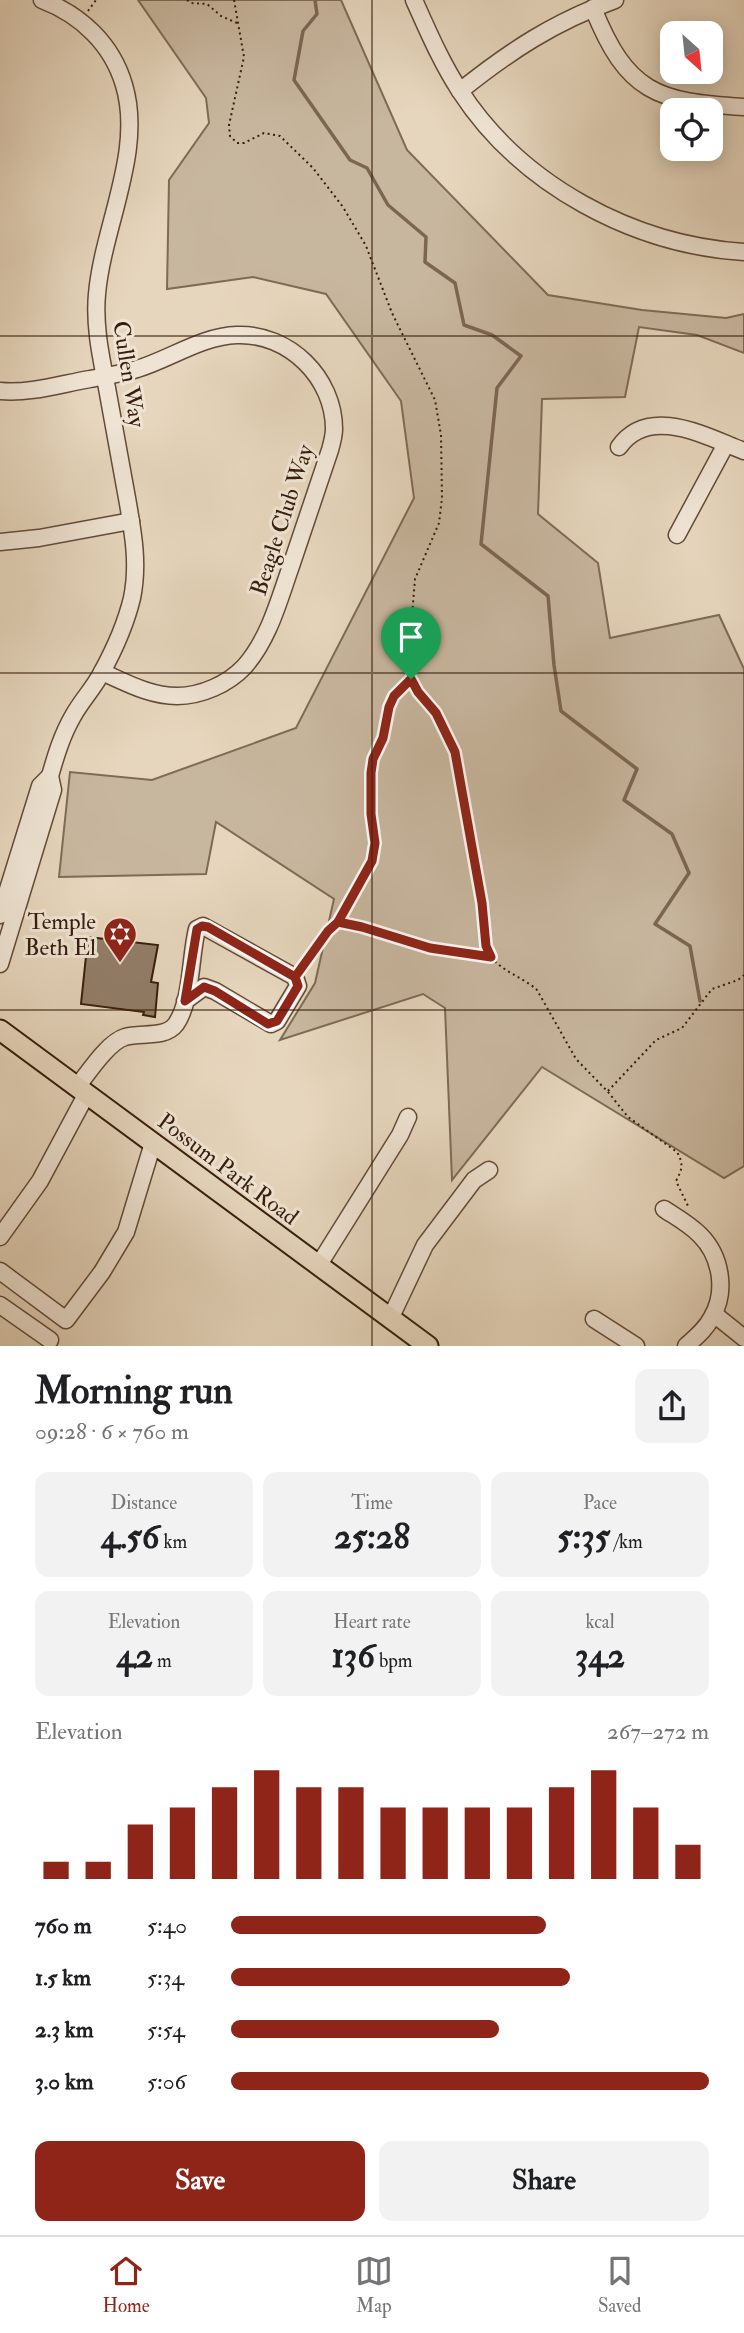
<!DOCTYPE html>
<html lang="en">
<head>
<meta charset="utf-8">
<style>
	:root { --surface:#fff; --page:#f2f2f2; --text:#202124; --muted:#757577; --line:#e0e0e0; --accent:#8f2418 }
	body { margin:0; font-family:"IM FELL Double Pica",serif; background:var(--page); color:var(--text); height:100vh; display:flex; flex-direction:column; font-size:26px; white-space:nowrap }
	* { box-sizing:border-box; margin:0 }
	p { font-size:23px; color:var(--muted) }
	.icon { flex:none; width:38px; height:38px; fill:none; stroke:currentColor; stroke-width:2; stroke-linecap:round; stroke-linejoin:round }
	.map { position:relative; height:1346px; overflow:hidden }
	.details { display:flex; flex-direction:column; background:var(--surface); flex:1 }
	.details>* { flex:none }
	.needle { width:46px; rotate:153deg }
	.controls { position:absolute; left:660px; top:21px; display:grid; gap:14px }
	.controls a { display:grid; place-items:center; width:63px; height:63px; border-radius:14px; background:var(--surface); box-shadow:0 4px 18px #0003; font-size:35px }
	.pin { position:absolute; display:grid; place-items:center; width:60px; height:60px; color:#fff; margin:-72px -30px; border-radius:50% 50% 50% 0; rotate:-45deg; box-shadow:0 0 7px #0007 }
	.pin .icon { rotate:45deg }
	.round { display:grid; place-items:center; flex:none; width:74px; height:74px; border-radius:14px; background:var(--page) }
	.summary { display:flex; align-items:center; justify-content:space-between; height:119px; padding:0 35px }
	h1 { font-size:38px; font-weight:700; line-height:52px }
	.stats { display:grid; grid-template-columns:repeat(3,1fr); gap:10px; height:119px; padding:7px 35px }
	.stats div { display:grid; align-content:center; border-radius:14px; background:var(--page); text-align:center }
	.stats b { font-size:35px; font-weight:700 }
	.stats small { font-size:19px; font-weight:400 }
	.stats p { font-size:19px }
	.chart { height:196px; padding:14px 35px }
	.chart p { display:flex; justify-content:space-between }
	.chart svg { width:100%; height:126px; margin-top:7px; stroke:var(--accent); stroke-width:6 }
	.action { display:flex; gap:14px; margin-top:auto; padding:14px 35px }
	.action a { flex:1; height:80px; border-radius:14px; background:var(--accent); color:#fff; font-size:28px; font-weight:700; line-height:80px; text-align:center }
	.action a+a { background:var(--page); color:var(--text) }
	ul { padding:0 35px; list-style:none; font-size:23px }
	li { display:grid; grid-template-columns:112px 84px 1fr; align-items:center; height:52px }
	li i { height:18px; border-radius:9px; background:var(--accent) }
	.tab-bar { display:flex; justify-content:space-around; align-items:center; height:98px; border-top:2px solid var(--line); background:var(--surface); font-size:19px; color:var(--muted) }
	.tab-bar a { display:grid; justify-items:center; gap:4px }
	.tab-bar .active { color:var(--accent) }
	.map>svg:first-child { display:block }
	.green { fill:#c8b79f; stroke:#7f6a56; stroke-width:2 }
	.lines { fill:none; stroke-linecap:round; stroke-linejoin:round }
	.stream { stroke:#7c6652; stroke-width:3.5 }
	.building { fill:#927d68; stroke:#361d0c; stroke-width:2 }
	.minor-casing { stroke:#624b38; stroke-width:19 }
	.major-casing { stroke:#361d0c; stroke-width:23 }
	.path { stroke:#361d0c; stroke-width:2; stroke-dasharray:2 3.5; stroke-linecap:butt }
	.minor { stroke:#efe4d4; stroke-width:16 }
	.major { stroke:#e6d6bd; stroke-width:19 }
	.route-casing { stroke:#fff; stroke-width:14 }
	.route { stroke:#8f2418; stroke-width:9 }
	.grid { fill:none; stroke:#361d0c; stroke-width:2; stroke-opacity:0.55 }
	.labels { text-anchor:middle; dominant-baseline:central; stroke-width:6; stroke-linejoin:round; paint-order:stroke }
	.street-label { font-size:23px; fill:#361d0c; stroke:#efe4d4 }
	.poi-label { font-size:23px; fill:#361d0c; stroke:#efe4d4; text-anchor:end }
</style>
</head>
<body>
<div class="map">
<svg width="744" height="1346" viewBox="0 0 744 1346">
	<rect width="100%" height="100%" fill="#e6d6bd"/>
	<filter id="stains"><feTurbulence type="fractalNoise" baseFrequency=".00286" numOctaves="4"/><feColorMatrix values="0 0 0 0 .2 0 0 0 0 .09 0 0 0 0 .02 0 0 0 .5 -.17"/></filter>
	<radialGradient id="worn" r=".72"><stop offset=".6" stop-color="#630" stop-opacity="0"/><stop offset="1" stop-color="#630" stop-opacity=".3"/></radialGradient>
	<!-- green -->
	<path class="green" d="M138,0H341L407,150L548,295L642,310L726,318L744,314V353L697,335L639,327L625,397L542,399L538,514L598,563L610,638L719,615L744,669V1166L724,1178L542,1067L452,1180L445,1008L423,994L280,1040L315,983L334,899L216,822L206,874L59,877L70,772L152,780L296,728L414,498L401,401L326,294L253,277L167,289L169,180L209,123L206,98Z"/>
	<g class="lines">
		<!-- stream -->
		<path class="stream" d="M315,0L317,14L303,31L294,80L350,160L367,168L388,205L426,237L425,262L455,283L464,325L492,335L521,356L497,388L481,544L548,596L554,665L561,711L637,769L624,800L672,834L689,873L655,924L690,946L700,1001"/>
	</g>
	<!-- building -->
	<path class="building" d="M88,937L158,945L151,982L158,983L155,1017L143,1015L144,1012L81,1004Z"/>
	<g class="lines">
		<!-- minor casing -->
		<g class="minor-casing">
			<g id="minor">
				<path d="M42,0C81,15 112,44 124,85C144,151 103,226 97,294C94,326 101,357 107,388C114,425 120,461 127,498C133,532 139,564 132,598C126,623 114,650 102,672C94,688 81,701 73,716C62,735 56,755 50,776"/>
				<path d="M414,0C428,31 441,62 460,91C521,185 633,245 744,252"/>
				<path d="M593,8C627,93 657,102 744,107"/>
				<path d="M460,91C510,51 554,22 615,0"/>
				<path d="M0,391C29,394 61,384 90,379C105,376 122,374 137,369C170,359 202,336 237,335C289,333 334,378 334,429C334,436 332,443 330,450C317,489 304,527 291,566C279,600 269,639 244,667C228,684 201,696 177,696C150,696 127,683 102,672"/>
				<path d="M619,447C649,404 707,437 744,451"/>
				<path d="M677,535L726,444"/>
				<path d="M0,542L39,538L131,521"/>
				<path d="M0,915L40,786L50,776L53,790L0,964"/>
				<path d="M77,1087C88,1073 108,1042 125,1037C140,1032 165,1039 176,1024C192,1001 190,957 197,929L203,926L295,977L298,986L277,1021L271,1024L215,991L204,987L185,1001"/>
				<path d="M664,1209C676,1217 689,1224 700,1235C721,1256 727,1291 712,1317C706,1329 696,1337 686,1346"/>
				<path d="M0,1237L40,1181L86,1095"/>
				<path d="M318,1266L400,1135L408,1117"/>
				<path d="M0,1271L66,1320L102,1272L126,1232L153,1143"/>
				<path d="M0,1305L50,1340"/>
				<path d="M714,1314L744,1338"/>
				<path d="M390,1319L425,1245L474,1180L489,1170"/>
				<path d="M594,1319L636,1346"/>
			</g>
		</g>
		<!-- major casing -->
		<g class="major-casing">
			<path id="major" d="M0,1030L428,1346"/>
		</g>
		<!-- path -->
		<g class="path">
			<path d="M187,0L191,3L207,4L221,16L237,23"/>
			<path d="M234,0L244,57L229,125L230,136L237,143H244L264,133L280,136L313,168L343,207L366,246L392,313L435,400L441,435L442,498L439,523L415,579L408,666C413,690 425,696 438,715C445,726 452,741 455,754C469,801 476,853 482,902C484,918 481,940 490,955C500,971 523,977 537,990L576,1059L608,1092L628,1117L677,1152C684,1164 682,1170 676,1181L689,1208"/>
			<path d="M88,11L96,0"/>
			<path d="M338,922L372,861L375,843L371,814V773L373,759L383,738L389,707L394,696L409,680"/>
			<path d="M304,965L328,931L338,922L362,927L430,948L490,956"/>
			<path d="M608,1091L656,1040L682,1028L712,989L738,980L744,975"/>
		</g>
		<!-- minor -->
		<use href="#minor" class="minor"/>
		<!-- major -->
		<use href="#major" class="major"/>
	</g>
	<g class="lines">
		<!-- route casing -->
		<g class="route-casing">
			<path id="route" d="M411,679L394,696L389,707L383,738L373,759L371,773V814L375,843L372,861L338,922L328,931L295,977L298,986L277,1021L268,1024L215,991L204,987L185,1001L197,929L202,926L208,927L295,977L328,931L338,922L362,927L430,948L491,957L486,946L482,903L455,752L436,713L418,692L411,679"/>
		</g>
		<!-- route -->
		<use href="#route" class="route"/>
	</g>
	<!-- grid -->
	<path class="grid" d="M372,0V1346M0,336H744M0,673H744M0,1010H744"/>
	<!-- icons -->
	<defs>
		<g id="synagogue-pin" transform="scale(1.75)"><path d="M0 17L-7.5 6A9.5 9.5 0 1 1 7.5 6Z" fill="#8f2418" stroke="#efe4d4"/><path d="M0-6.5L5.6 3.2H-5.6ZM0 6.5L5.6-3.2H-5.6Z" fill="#fff"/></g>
	</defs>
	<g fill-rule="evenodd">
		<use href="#synagogue-pin" x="120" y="934"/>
	</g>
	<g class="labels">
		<!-- street labels -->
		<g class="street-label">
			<text transform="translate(129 374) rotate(81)">Cullen Way</text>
			<text transform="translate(282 520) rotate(-72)">Beagle Club Way</text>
			<text transform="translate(228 1169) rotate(37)">Possum Park Road</text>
		</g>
		<!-- poi labels -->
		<g class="poi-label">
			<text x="96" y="921">Temple<tspan x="96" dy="26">Beth El</tspan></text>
		</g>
	</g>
	<rect width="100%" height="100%" filter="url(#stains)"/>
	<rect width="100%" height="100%" fill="url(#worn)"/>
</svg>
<div class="controls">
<a><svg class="needle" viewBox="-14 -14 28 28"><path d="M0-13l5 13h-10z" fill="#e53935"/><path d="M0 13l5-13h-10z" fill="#757577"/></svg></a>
<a><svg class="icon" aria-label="locate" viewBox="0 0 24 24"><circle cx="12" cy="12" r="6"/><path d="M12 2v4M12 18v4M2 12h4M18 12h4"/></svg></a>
</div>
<div class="pin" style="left:411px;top:679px;background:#1e9e55"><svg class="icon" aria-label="arrive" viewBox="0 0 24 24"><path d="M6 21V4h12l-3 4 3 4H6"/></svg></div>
</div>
<section class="details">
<div class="summary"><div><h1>Morning run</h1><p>09:28 · 6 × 760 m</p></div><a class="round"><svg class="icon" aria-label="share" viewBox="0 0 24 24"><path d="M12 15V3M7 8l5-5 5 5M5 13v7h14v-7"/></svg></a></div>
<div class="stats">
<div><p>Distance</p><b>4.56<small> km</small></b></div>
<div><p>Time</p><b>25:28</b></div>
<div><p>Pace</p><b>5:35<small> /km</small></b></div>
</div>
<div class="stats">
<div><p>Elevation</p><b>42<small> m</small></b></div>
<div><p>Heart rate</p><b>136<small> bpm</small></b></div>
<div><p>kcal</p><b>342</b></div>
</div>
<div class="chart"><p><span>Elevation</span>267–272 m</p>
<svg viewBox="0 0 160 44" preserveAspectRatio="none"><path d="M5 44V38M15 44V38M25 44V25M35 44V19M45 44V12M55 44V6M65 44V12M75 44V12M85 44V19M95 44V19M105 44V19M115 44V19M125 44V12M135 44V6M145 44V19M155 44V32"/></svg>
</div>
<ul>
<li><b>760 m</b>5:40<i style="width:66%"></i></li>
<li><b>1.5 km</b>5:34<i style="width:71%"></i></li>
<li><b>2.3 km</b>5:54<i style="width:56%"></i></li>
<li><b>3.0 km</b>5:06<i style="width:100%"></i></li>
</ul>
<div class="action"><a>Save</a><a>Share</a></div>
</section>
<nav class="tab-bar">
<a class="active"><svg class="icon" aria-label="home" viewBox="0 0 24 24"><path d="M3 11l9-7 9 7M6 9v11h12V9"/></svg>Home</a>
<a><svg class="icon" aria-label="map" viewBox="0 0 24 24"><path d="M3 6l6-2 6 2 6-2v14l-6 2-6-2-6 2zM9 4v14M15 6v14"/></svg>Map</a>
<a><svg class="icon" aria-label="saved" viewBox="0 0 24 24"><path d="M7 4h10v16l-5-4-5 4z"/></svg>Saved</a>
</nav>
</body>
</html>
